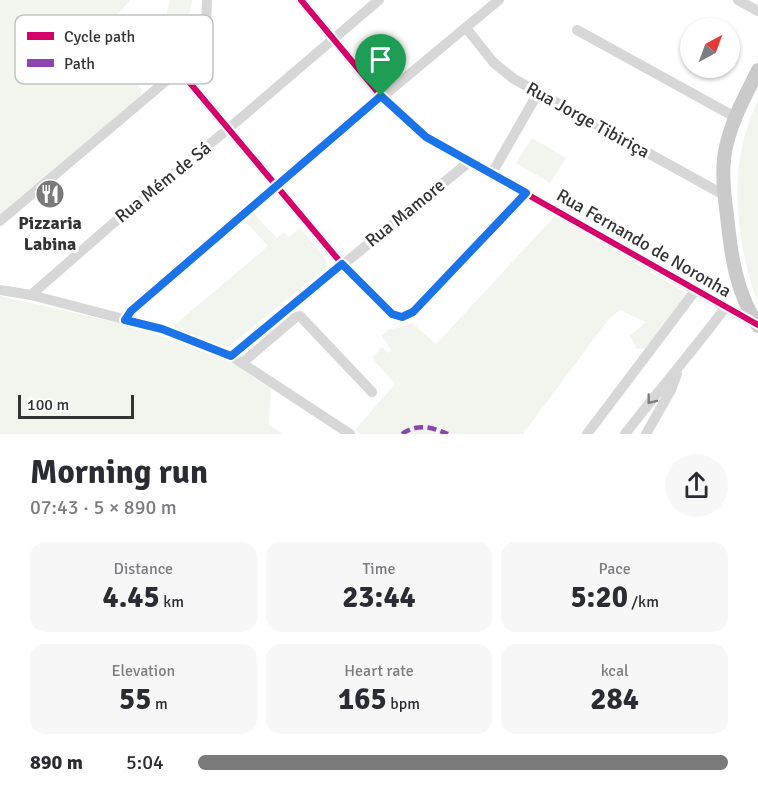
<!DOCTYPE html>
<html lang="en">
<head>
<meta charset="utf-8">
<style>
	:root { --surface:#fff; --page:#f7f7f7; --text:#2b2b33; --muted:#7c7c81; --accent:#7a7a7a }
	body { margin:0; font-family:Signika,sans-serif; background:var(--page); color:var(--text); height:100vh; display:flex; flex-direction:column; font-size:22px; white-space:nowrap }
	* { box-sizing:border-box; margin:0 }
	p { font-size:20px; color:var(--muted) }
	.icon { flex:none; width:33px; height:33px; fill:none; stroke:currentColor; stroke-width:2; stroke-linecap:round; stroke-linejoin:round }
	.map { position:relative; height:434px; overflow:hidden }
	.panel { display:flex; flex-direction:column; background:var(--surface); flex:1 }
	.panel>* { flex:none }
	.needle { width:39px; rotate:41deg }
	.buttons { position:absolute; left:680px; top:18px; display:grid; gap:12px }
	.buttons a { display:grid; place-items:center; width:60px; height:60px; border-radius:50%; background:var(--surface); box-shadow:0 2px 4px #0004; font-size:30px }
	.scale { position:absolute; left:18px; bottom:15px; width:116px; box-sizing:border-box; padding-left:6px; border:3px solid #333; border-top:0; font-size:16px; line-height:21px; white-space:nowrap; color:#333; -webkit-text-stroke:4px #fff; paint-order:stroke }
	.pin { position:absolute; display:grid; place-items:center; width:51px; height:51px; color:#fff; margin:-62px -26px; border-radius:50% 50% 50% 0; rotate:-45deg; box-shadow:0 0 6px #0007 }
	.pin .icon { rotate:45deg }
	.round { display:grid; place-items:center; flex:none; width:63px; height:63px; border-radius:32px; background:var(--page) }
	.headline { display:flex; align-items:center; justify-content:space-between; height:102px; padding:0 30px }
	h1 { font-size:33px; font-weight:700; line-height:45px }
	.figures { display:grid; grid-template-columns:repeat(3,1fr); gap:9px; height:102px; padding:6px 30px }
	.figures div { display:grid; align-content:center; border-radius:15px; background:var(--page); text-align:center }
	.figures b { font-size:30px; font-weight:700 }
	.figures small { font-size:16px; font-weight:400 }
	.figures p { font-size:16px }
	ul { padding:0 30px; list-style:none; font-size:20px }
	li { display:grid; grid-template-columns:96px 72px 1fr; align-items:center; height:45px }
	li i { height:15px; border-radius:8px; background:var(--accent) }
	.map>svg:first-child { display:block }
	.green { fill:#f1f5ed }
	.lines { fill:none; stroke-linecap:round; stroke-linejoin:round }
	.minor { stroke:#d7d7d7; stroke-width:10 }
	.major { stroke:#cacaca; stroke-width:14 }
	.quiet { stroke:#8e44ad; stroke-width:4.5; stroke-dasharray:9 4.5; stroke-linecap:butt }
	.cycleway-casing { stroke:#fff; stroke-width:10 }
	.cycleway { stroke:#d6006c; stroke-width:6 }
	.oneway { stroke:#7d7d7d }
	.route-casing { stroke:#fff; stroke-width:12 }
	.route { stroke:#1a73e8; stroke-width:8 }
	.labels { text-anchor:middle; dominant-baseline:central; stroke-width:6; stroke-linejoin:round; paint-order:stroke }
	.street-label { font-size:18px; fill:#333; stroke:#fff }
	.poi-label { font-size:18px; font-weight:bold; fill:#333; stroke:#fff }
	.key { fill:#fff; stroke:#c2c2c2; stroke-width:1.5 }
	.key-label { font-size:16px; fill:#333 }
</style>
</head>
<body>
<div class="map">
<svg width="758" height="434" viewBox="0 0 758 434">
	<rect width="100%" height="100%" fill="#fff"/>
	<!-- green -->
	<g class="green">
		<path d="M0,0H130L94,42L142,90L140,97L0,214Z"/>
		<path d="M170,0H192L186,29L164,25Z"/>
		<path d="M758,100V302C741,262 733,199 740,157C743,137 750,119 758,100Z"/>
		<path d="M532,138L566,158L550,183L516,163Z"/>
		<path d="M254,214L277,238L284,232L289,237L300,228L325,258L327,267L229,346L223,349L170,329L268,246L246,222Z"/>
		<path d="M555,216L688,294L646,348L637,349L630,336L646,322L620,310L608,320L523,434H361L355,430L395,384L372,358L382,347L388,353L391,350L382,336L389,329L399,328L412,323L436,344Z"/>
		<path d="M0,296L133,326L162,336L227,360L271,389L269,425L283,434H0Z"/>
	</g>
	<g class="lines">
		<!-- minor -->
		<g class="minor">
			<path d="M301,0L381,96L426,137L757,325"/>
			<path d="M738,0L758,11"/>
			<path d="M466,28L494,63L514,79L724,195"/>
			<path d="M577,30L735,117"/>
			<path d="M179,70L342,264L392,314C400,318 405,317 413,312L526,193"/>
			<path d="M492,173L538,93"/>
			<path d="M0,221L179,70C201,47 207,32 207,0"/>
			<path d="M0,290L31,295L162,329L231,356L350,434"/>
			<path d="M31,295L110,226L228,129L379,0"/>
			<path d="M125,320L131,311C253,206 375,102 499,0"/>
			<path d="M231,356L469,162"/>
			<path d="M242,363L296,317L300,316L372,392"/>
			<path d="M587,434L695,291"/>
			<path d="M625,434C658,391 693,351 725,308"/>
			<path d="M646,434L671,390L677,374"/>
		</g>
		<!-- major -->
		<path class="major" d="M758,70C746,95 732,119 726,147C721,169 724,193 727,216C731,255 736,292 758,326"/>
		<!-- quiet -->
		<path class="quiet" d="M402,434C418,423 431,427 448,434"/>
		<!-- cycleway casing -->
		<g class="cycleway-casing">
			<g id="cycleway">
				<path d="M301,0L381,96L426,137L758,325"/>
				<path d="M179,70L342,264L392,314C400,318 405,317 413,312L526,193"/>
			</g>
		</g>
		<!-- cycleway -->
		<use href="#cycleway" class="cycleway"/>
	</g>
	<!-- one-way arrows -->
	<defs><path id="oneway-chevron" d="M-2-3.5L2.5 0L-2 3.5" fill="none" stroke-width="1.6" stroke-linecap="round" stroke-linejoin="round" transform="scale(1.5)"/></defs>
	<use class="oneway" href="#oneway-chevron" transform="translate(651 400) rotate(128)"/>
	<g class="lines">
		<!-- route casing -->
		<g class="route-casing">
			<path id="route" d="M381,96L426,137L526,193L413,312L402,317L392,314L342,264L231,356L162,329L125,320L131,311Z"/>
		</g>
		<!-- route -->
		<use href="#route" class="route"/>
	</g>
	<!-- icons -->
	<defs>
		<g id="restaurant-disc" transform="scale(1.5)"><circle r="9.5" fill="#7a7a7a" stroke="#fff"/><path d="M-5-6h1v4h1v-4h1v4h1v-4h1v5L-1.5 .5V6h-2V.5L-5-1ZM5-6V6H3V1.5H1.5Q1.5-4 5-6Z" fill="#fff"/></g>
	</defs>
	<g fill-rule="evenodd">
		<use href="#restaurant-disc" x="50" y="194"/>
	</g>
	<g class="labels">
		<!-- street labels -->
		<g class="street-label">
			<text transform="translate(588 120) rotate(29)">Rua Jorge Tibiriça</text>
			<text transform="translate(163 182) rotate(-39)">Rua Mém de Sá</text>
			<text transform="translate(405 213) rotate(-39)">Rua Mamore</text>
			<text transform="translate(644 243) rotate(30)">Rua Fernando de Noronha</text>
		</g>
		<!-- poi labels -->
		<g class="poi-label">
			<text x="50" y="223">Pizzaria<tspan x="50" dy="21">Labina</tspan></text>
		</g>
	</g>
	<!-- legend -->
	<rect x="15" y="15" width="198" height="69" rx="9" class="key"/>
	<rect x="27" y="32" width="27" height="8" fill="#d6006c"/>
	<rect x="27" y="59" width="27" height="8" fill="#8e44ad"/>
	<g class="key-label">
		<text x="64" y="42">Cycle path</text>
		<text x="64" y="69">Path</text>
	</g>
</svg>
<div class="buttons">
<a><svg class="needle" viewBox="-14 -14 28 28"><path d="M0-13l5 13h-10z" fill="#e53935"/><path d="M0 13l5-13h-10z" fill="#7c7c81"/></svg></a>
</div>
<div class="scale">100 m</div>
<div class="pin" style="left:381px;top:96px;background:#1e9e55"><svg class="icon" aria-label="arrive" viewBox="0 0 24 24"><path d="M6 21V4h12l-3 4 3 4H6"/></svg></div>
</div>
<section class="panel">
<div class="headline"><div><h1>Morning run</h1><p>07:43 · 5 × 890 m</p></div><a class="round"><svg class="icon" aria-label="share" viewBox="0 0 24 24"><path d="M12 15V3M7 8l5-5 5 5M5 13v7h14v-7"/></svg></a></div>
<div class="figures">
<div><p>Distance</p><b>4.45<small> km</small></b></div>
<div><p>Time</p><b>23:44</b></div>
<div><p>Pace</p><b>5:20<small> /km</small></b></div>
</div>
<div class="figures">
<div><p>Elevation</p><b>55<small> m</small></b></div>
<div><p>Heart rate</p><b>165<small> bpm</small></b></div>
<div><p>kcal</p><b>284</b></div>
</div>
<ul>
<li><b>890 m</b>5:04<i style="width:100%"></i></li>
</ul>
</section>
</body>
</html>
